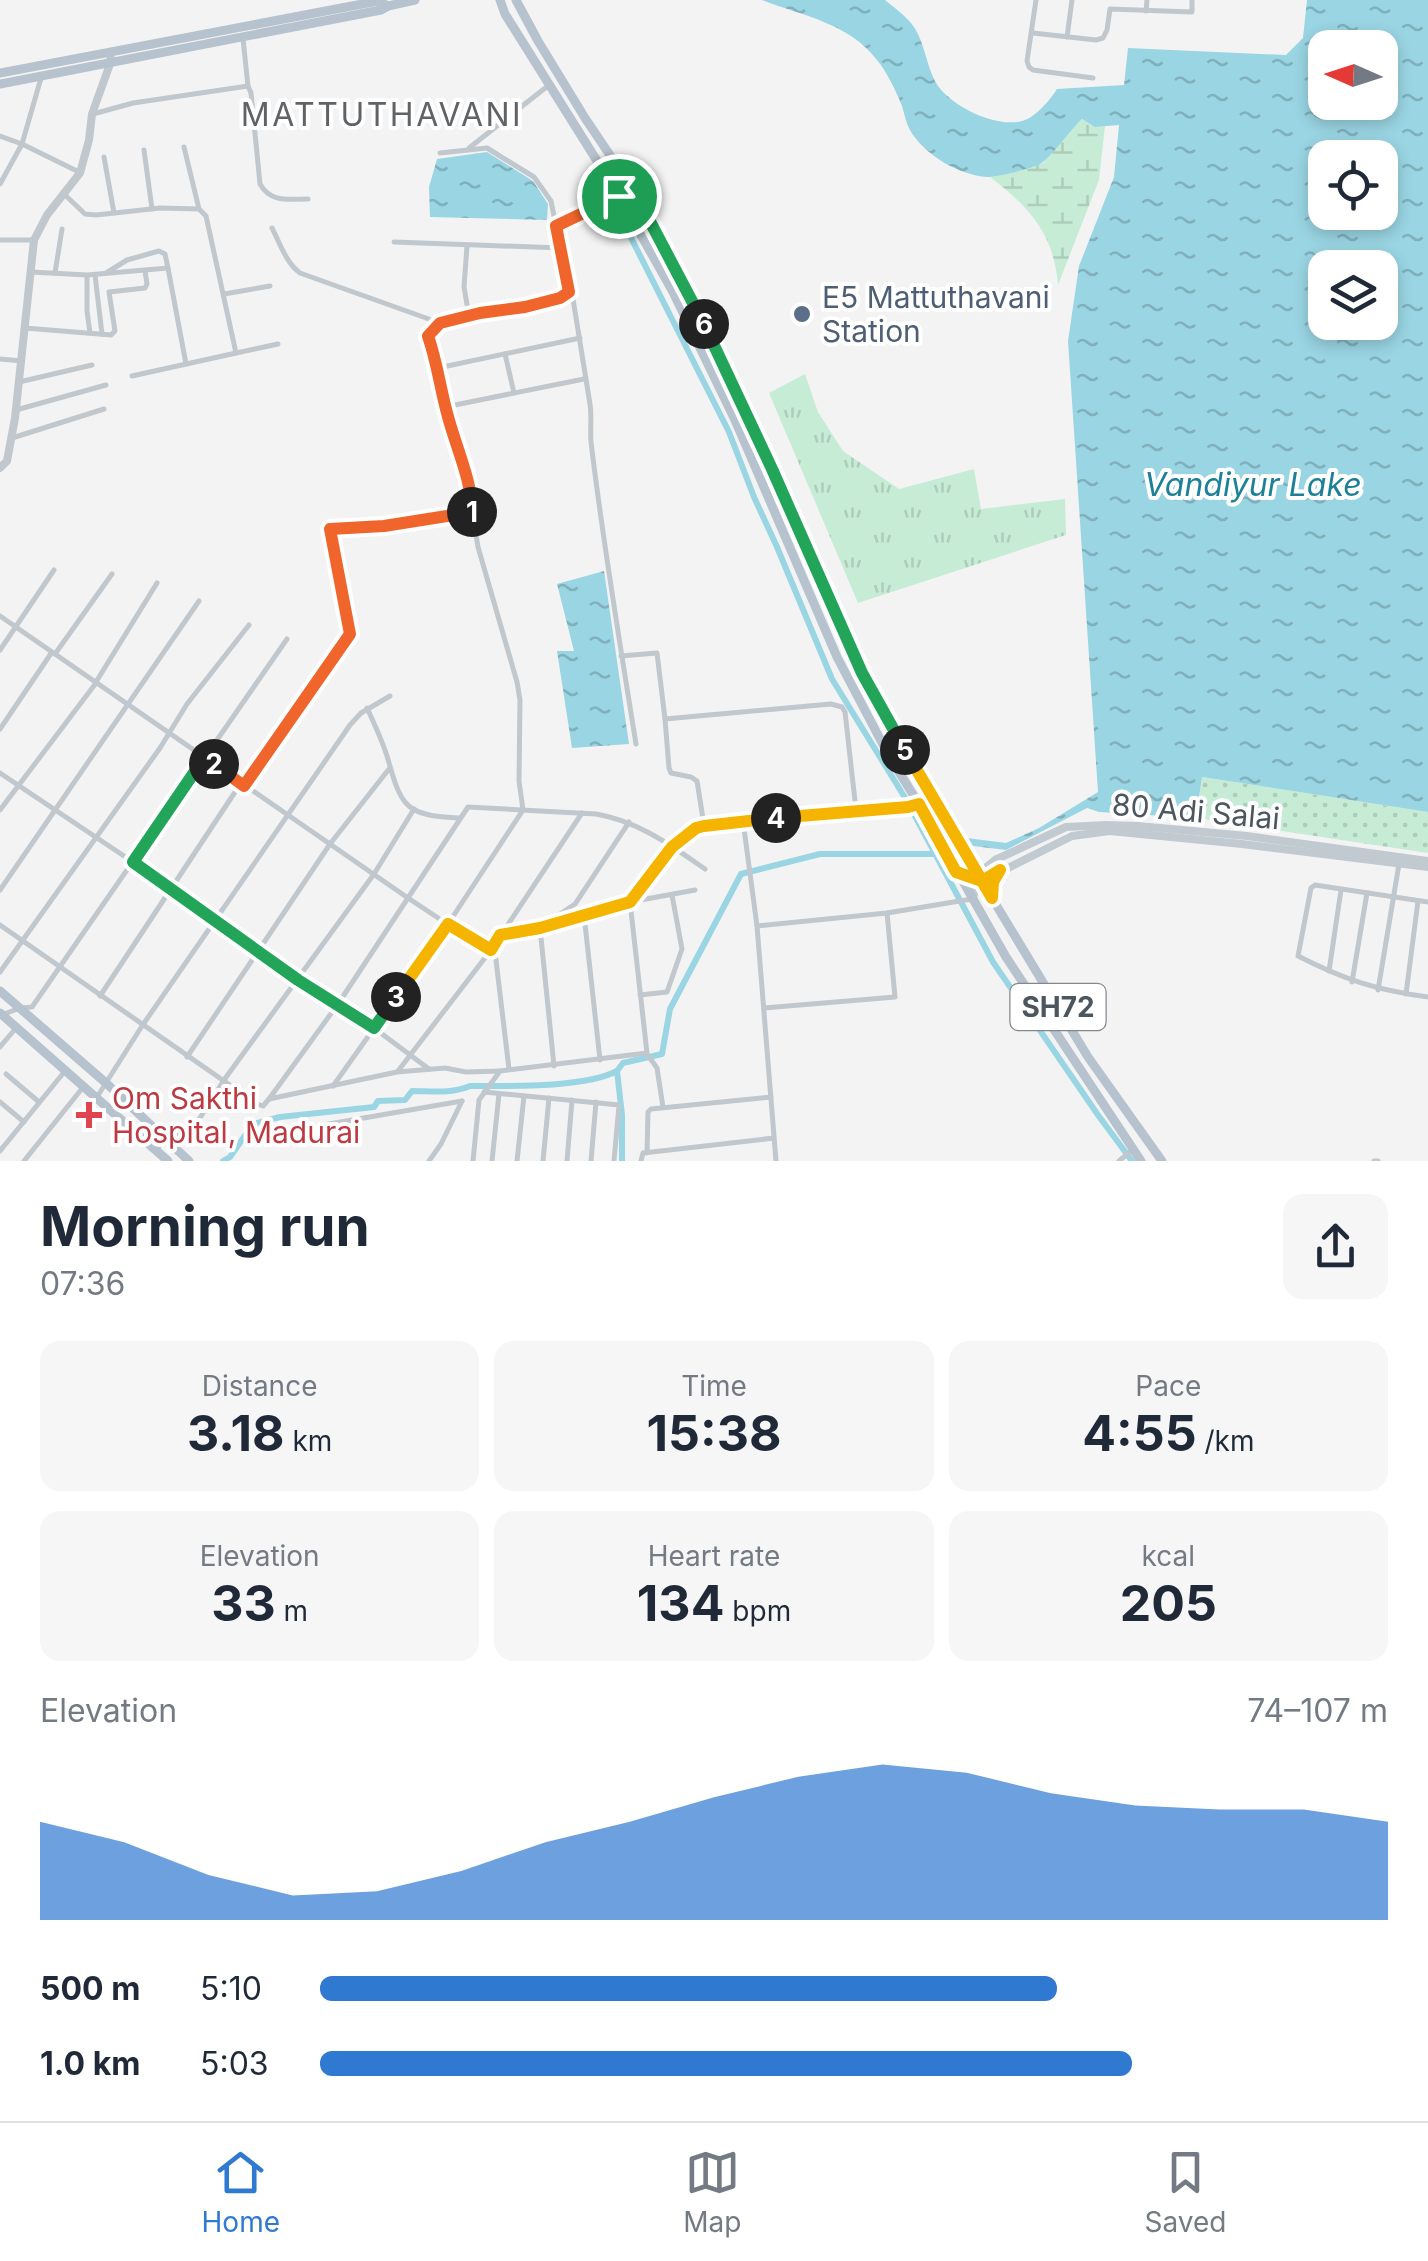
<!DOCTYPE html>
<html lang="en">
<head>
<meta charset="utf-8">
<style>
	:root { --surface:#fff; --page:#f6f6f7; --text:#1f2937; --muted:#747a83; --line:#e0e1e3; --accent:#3079d1 }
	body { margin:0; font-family:Inter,sans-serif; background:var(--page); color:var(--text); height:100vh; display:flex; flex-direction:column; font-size:38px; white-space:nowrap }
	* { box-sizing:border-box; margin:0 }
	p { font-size:32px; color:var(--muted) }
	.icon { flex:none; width:55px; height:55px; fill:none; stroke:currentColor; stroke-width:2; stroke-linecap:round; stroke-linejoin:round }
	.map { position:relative; height:1161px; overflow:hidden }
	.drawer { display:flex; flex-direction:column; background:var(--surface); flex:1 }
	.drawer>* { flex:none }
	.needle { width:65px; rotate:273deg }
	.buttons { position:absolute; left:1308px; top:30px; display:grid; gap:20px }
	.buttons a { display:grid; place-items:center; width:90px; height:90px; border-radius:20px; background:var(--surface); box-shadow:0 5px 15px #0003; font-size:50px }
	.pin { position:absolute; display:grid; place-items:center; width:85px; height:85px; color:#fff; margin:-42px; border:5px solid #fff; border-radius:50%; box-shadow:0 2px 10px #0007 }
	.km { position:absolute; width:50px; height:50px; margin:-25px; border-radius:50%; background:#222; color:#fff; font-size:28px; line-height:50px; text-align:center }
	.round { display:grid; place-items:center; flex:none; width:105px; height:105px; border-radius:20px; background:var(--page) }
	.summary { display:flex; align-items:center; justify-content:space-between; height:170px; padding:0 40px }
	h1 { font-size:55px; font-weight:700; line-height:75px }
	.figures { display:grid; grid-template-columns:repeat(3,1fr); gap:15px; height:170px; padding:10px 40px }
	.figures div { display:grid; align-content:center; border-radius:20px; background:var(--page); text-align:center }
	.figures b { font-size:50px; font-weight:700 }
	.figures small { font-size:28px; font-weight:400 }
	.figures p { font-size:28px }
	.chart { height:280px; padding:20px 40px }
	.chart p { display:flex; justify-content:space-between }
	.chart svg { width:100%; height:180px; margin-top:10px; fill:var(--accent); opacity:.7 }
	ul { padding:0 40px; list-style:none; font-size:32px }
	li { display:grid; grid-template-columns:160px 120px 1fr; align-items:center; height:75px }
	li i { height:25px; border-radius:12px; background:var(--accent) }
	.menu { display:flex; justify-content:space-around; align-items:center; height:140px; border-top:2px solid var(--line); background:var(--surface); font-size:28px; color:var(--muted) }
	.menu a { display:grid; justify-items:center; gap:5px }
	.menu .current { color:var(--accent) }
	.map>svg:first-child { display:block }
	.grass { fill:url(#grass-tufts) }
	.wetland { fill:url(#wetland-marsh) }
	.park { fill:url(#park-dots) }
	.water { fill:url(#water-ripples); fill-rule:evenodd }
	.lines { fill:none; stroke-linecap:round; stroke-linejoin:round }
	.canal { stroke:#9ad5e3; stroke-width:6 }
	.minor { stroke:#c0c7cd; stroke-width:5 }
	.tertiary { stroke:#c0c7cd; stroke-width:8 }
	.secondary { stroke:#c1c9d1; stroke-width:8 }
	.primary { stroke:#b6c2cd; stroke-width:9 }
	.split-1-casing { stroke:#fff; stroke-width:20 }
	.split-2-casing { stroke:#fff; stroke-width:20 }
	.split-3-casing { stroke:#fff; stroke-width:20 }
	.split-4-casing { stroke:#fff; stroke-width:20 }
	.split-5-casing { stroke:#fff; stroke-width:20 }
	.split-6-casing { stroke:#fff; stroke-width:20 }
	.split-7-casing { stroke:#fff; stroke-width:20 }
	.split-1 { stroke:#f0652b; stroke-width:12 }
	.split-2 { stroke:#f0652b; stroke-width:12 }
	.split-3 { stroke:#22a559; stroke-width:12 }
	.split-4 { stroke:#f5b400; stroke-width:12 }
	.split-5 { stroke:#f5b400; stroke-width:12 }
	.split-6 { stroke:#22a559; stroke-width:12 }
	.split-7 { stroke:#22a559; stroke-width:12 }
	.service-dot { fill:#5c6f8a; stroke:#fff; stroke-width:4 }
	.health-dot { fill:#e0444e; stroke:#fff; stroke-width:4 }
	.labels { text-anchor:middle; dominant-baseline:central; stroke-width:8; stroke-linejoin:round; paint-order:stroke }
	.shield { fill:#fff; stroke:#82898e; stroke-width:2.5 }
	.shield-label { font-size:28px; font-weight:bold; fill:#4c565e }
	.service-label { font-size:30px; fill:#4e5e75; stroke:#fff; text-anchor:start }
	.street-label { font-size:30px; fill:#4c565e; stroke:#fff }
	.health-label { font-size:30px; fill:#be3a42; stroke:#fff; text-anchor:start }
	.neighbourhood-label { font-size:32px; letter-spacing:2.5px; fill:#5f6366; stroke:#fff }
	.water-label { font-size:32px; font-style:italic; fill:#1c8098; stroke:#fff }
</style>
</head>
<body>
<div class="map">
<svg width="1428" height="1161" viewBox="0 0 1428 1161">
	<defs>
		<pattern id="grass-tufts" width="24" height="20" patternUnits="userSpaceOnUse" patternTransform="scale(2.5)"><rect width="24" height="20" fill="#c7ecd5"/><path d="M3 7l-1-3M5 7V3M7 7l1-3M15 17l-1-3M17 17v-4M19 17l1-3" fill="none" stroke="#adccb9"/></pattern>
		<pattern id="wetland-marsh" width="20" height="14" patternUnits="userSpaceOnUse" patternTransform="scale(2.5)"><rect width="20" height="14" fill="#c7ecd5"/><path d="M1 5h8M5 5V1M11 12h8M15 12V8" fill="none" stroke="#adccb9"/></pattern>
		<pattern id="park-dots" width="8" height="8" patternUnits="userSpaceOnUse" patternTransform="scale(2.5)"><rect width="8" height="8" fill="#c7ecd5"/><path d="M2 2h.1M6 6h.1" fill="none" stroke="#adccb9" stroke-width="1.8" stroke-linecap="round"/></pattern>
		<pattern id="water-ripples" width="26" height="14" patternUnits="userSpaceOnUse" patternTransform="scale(2.5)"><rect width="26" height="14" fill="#9ad5e3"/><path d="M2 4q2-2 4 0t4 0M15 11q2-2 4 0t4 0" fill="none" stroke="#80b0bb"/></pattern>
	</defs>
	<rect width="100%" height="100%" fill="#f4f3f3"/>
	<!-- grass -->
	<path class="grass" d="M805,374L818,412L843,451L899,489L974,469L981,509L1065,499L1066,535L858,603L769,393Z"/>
	<!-- wetland -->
	<path class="wetland" d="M1082,119L1095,127L1105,126L1099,180L1058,285C1054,234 1029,207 990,177L1043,163L1067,133Z"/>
	<!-- park -->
	<path class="park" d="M1202,777L1428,812V853L1196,818Z"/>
	<!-- water -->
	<g class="water">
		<path d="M762,0H885C897,10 912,20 918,34C926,51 928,71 938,86C953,107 996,128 1022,121C1035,118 1050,100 1057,89L1124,85L1128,48L1286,55L1303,38L1307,0H1428V812L1202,777L1196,818L1099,812L1087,808L1006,850L965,845L959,834L964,832L967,838L1006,843L1039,828L1098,792L1068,341L1079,266L1114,177L1119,125L1095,127L1082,119C1071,129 1050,159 1040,164C1029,169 998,177 987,177C959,175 924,155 910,130C905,121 904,110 900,101C894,87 886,71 877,60C849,23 803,16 762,0ZM1325,48H1380V102H1325ZM1325,158H1380V212H1325ZM1325,268H1380V322H1325Z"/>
		<path d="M487,152L533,181L548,204L547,220L430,217L429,187L437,159Z"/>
		<path d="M604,571L629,744L572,748L557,651H574L557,584Z"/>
	</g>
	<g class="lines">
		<!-- canal -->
		<g class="canal">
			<path d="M613,202L729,432L754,497L777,547L832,679L907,801L993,962L1098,1115L1132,1161"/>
			<path d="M223,1161L230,1157L253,1124L280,1117L374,1107L378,1101L405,1100L412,1091C432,1091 451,1094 470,1086C508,1086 584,1088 617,1071"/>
			<path d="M622,1161V1115L617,1071L623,1063L662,1054L670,1009L741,874L820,854H935L962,844"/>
		</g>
		<!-- minor -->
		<g class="minor">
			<path d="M1036,0L1027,61L1029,67L1033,70L1093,78"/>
			<path d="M1146,11L1147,0"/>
			<path d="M1033,33L1096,40L1103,38L1107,30L1110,9L1192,12V0"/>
			<path d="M1067,37L1072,0"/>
			<path d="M243,39L248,86"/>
			<path d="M93,114L133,103L248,86L251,93L260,184C271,203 288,199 308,199"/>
			<path d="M0,136L22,144L79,172"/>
			<path d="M184,147L199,209"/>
			<path d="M469,148L549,85"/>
			<path d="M144,150L152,209"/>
			<path d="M104,157L114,213"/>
			<path d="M0,184L22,144L41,78"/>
			<path d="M63,193L85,214L96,215L160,208L199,209L206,216L236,353L278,344"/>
			<path d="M556,226L631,192"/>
			<path d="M272,228C280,243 286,263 300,273L440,323"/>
			<path d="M0,240H34"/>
			<path d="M394,242L561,248"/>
			<path d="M467,246L464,287L469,316"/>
			<path d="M31,272L87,275L168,268L186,364"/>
			<path d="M55,273L62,229"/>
			<path d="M106,273L127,260L159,251L165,254L168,268"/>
			<path d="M95,275L102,334"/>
			<path d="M87,276V311L90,333"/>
			<path d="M569,292L573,299C579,334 584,369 590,404C592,417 590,430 591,442C603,543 620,644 636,744"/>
			<path d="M224,294L270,286"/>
			<path d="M25,328L111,335L115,331L109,292L145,288L147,284L145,271"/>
			<path d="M505,354L514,393"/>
			<path d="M0,359L22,361"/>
			<path d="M438,368L580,338"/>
			<path d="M132,376L236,353"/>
			<path d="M19,382L92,365"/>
			<path d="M445,407L584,379"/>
			<path d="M16,410L106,385"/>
			<path d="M12,438L104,409"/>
			<path d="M0,616L408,898L476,943L495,952L509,1069"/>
			<path d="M0,650L54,570"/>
			<path d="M55,654L112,574"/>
			<path d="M621,656L657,653L665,719L831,704L842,707L845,712L856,810"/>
			<path d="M96,682L157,583"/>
			<path d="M367,708C374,723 381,738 386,753C392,770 396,799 413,809C427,817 445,817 460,818"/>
			<path d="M665,719L669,768L671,773L691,777L697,781L704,825"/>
			<path d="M0,729L52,652"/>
			<path d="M0,773L133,862L299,980L374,1028L429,1069"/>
			<path d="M245,786L350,634L329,529L384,526L473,512"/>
			<path d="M0,810L96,683"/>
			<path d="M743,821L757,926"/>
			<path d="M0,890L199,601"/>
			<path d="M1428,902L1315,885L1311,888L1298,956C1345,980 1376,990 1428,997"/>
			<path d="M584,915L600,1060"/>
			<path d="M547,923L575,904L629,822"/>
			<path d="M0,925L257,1104L263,1106L269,1099"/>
			<path d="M540,928L630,902L695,890"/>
			<path d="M502,935L540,928L554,1066"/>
			<path d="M1329,971L1341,890"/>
			<path d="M0,972L160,748L187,704L249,625"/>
			<path d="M1352,982L1367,893"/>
			<path d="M1378,990L1399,864"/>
			<path d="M1406,994L1418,901"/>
			<path d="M640,995L667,992L682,949L672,895"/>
			<path d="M100,996L241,783"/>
			<path d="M764,1008L895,997L887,913"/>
			<path d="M4,1014L20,1008L32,1007L287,639"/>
			<path d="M0,1047L16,1028"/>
			<path d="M647,1054L657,1068L663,1107"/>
			<path d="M187,1057L330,844L389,769"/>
			<path d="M398,1071L491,950L582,813"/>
			<path d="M500,1071L466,1072L445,1068L397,1072L269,1099L338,1004L468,807L596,814C638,821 670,845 705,869"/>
			<path d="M6,1074L39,1102"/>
			<path d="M333,1086L448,924L523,810L519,781L520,700L517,682L478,547L466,475L445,407L437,361L428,336L440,323L481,313L525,307L560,298L569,292L551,201L534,177L487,148L440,153"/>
			<path d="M484,1092L619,1105L614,1161"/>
			<path d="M97,1097L142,1026L350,725L361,713L390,696"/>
			<path d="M0,1102L24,1122"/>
			<path d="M300,1129L462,1101"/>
			<path d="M157,1149L170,1132C179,1133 183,1139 191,1132L224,1080L374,874L414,809"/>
			<path d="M0,1151L65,1071"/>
			<path d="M647,1153L648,1112L651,1109L771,1097"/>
			<path d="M24,1161L84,1086"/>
			<path d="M429,1161L441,1144L462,1101"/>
			<path d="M473,1161L479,1100L500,1071L647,1053L630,902C650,876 671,838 704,825L908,807L919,804"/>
			<path d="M492,1161L499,1094"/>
			<path d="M517,1161L524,1096"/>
			<path d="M543,1161L549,1098"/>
			<path d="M567,1161L572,1100"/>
			<path d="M591,1161L596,1102"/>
			<path d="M641,1161L643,1153L774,1138"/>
			<path d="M776,1161L757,926L887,913L972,899"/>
			<path d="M1119,1161L1132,1150"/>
			<path d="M1374,1161H1378"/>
		</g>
		<!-- tertiary -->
		<path class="tertiary" d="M0,468L7,461L15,418L34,240L47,215L80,173L89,140L92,114L110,64L111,52"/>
		<!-- secondary -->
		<g class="secondary">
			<path d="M957,872L976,881H982L1072,836L1110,831L1242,844L1428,867"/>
			<path d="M973,899L978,874L995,860L1066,827L1106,825L1138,826L1247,836L1428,861"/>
		</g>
		<!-- primary -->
		<g class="primary">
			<path d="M500,0L505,14L619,196L673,292L735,420L837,657L889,756L919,804L1006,957L1141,1161"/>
			<path d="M516,0L538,41L585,118L626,179L713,341L862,673L934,802L1088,1057L1162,1161"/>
			<path d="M0,73L378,1L388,6"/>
			<path d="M0,84L381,10L388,6L415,0"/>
			<path d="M0,991L106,1083L189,1161"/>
			<path d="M0,1013L168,1161"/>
		</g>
	</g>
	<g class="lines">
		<!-- split-1 casing -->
		<g class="split-1-casing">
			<path id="split-1" d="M472,512C472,480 455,445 447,413C440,387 437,362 428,336L440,323L480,313L525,307L560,298L569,292L556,226L619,196"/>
		</g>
		<!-- split-2 casing -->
		<g class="split-2-casing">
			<path id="split-2" d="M214,764L244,786L350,634L330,529L384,526L472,512"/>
		</g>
		<!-- split-3 casing -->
		<g class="split-3-casing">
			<path id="split-3" d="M214,764L204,758L133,862L298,980L374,1028L396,997"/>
		</g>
		<!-- split-4 casing -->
		<g class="split-4-casing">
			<path id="split-4" d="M396,997L448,924L491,950L500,935L540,928L630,902L672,847L696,828L704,826L776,818"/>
		</g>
		<!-- split-5 casing -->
		<g class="split-5-casing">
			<path id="split-5" d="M776,818L908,807L919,804L956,872L982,881L992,898L993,882L1000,870L982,881L905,750"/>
		</g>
		<!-- split-6 casing -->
		<g class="split-6-casing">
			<path id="split-6" d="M704,324L772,469L862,673L905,750"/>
		</g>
		<!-- split-7 casing -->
		<g class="split-7-casing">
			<path id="split-7" d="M619,196L634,191L704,324"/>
		</g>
		<!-- split-1 -->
		<use href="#split-1" class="split-1"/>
		<!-- split-2 -->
		<use href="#split-2" class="split-2"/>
		<!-- split-3 -->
		<use href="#split-3" class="split-3"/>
		<!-- split-4 -->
		<use href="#split-4" class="split-4"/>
		<!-- split-5 -->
		<use href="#split-5" class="split-5"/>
		<!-- split-6 -->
		<use href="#split-6" class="split-6"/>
		<!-- split-7 -->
		<use href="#split-7" class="split-7"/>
	</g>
	<!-- markers -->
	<circle class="service-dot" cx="802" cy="314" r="10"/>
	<path class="health-dot" d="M84 1100h10v10h10v10h-10v10h-10v-10h-10v-10h10z"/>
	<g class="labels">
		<!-- shield labels -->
		<rect class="shield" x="1010.5" y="984" width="95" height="46" rx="8"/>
		<g class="shield-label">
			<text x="1058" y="1007">SH72</text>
		</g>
		<!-- service labels -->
		<g class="service-label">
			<text x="822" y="297">E5 Mattuthavani<tspan x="822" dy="34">Station</tspan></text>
		</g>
		<!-- street labels -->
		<g class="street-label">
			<text transform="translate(1196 811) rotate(5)">80 Adi Salai</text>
		</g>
		<!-- health labels -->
		<g class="health-label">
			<text x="112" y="1098">Om Sakthi<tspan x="112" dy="34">Hospital, Madurai</tspan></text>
		</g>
		<!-- neighbourhood labels -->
		<g class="neighbourhood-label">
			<text x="382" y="114">MATTUTHAVANI</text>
		</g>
		<!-- water labels -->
		<g class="water-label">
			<text x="1253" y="484">Vandiyur Lake</text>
		</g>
	</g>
</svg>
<div class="buttons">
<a><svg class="needle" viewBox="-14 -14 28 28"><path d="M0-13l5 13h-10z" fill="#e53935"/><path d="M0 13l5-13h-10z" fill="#747a83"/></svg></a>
<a><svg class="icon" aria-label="locate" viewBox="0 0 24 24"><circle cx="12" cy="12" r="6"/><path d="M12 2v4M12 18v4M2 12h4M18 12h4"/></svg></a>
<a><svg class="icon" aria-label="layers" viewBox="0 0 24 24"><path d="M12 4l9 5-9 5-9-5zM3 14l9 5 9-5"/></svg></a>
</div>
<div class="pin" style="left:619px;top:196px;background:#1e9e55"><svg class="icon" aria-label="arrive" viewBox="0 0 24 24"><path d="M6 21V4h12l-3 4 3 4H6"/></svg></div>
<b class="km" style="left:472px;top:512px">1</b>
<b class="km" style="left:214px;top:764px">2</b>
<b class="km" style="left:396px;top:997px">3</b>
<b class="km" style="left:776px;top:818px">4</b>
<b class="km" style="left:905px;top:750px">5</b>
<b class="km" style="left:704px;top:324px">6</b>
</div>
<section class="drawer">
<div class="summary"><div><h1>Morning run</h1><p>07:36</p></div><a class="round"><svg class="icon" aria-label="share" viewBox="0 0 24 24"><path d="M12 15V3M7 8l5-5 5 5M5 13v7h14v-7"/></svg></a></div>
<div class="figures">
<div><p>Distance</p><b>3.18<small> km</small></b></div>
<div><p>Time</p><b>15:38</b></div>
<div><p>Pace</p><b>4:55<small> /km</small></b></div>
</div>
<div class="figures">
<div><p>Elevation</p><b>33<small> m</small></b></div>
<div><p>Heart rate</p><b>134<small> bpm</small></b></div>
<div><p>kcal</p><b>205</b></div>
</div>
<div class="chart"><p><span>Elevation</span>74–107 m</p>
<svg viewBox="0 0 160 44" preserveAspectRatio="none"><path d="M0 44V20L10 25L20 33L30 38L40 37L50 32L60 25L70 20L80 14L90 9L100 6L110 8L120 13L130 16L140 17L150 17L160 20V44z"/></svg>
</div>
<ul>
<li><b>500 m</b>5:10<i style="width:69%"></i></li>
<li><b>1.0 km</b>5:03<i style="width:76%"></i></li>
</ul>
</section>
<nav class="menu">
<a class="current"><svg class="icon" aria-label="home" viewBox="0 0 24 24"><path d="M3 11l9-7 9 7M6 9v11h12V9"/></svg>Home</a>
<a><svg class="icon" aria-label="map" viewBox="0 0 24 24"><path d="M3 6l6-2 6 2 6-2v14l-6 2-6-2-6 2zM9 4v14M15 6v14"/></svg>Map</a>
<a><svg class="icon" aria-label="saved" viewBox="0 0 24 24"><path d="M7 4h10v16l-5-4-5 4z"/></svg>Saved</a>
</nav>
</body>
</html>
